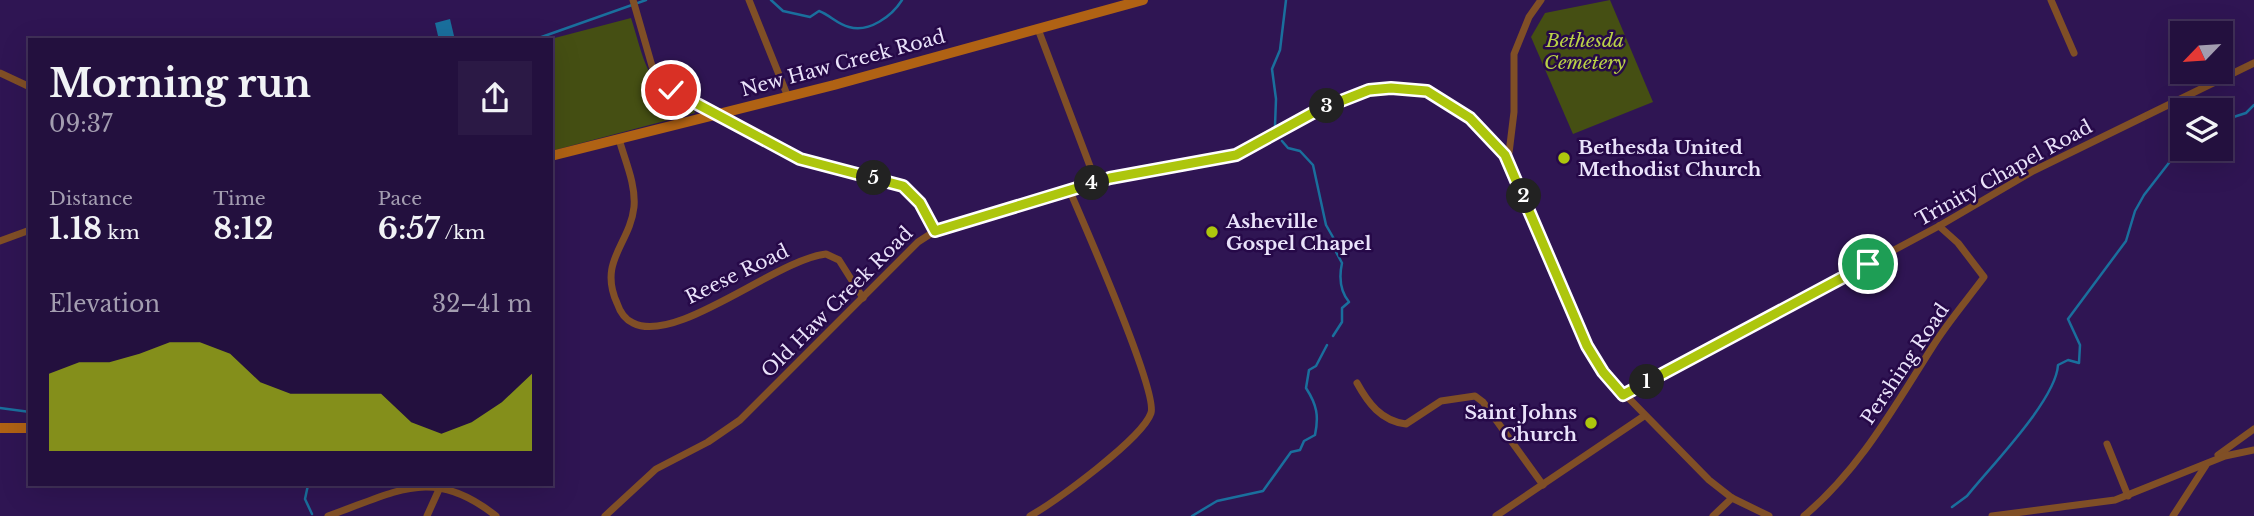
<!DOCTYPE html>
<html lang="en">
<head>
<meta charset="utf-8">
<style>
	:root { --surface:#23103e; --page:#2b1945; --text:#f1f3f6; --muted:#a39db0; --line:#403058; --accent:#adc60d }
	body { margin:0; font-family:"Libre Baskerville",serif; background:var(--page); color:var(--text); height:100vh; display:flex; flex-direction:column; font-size:26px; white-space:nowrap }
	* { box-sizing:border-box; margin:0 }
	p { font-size:23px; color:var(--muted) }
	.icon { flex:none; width:38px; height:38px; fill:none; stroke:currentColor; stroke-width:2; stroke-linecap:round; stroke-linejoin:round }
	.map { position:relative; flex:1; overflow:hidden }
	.details { position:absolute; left:28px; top:38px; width:525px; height:448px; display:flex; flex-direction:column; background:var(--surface); border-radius:0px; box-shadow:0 7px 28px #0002,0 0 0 2px var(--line) }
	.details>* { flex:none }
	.needle { width:46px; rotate:245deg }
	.buttons { position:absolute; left:2170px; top:21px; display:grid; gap:14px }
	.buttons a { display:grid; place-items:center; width:63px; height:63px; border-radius:0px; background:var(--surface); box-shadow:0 7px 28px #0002,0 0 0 2px var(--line); font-size:35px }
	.pin { position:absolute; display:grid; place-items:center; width:60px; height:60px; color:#fff; margin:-30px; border:4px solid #fff; border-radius:50%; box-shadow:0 2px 7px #0007 }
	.km { position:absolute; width:35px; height:35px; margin:-18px; border-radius:50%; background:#222; color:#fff; font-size:19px; line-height:35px; text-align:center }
	.round { display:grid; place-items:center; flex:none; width:74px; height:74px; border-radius:0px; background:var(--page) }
	.overview { display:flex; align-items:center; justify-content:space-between; height:119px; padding:0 21px }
	h1 { font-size:38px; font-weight:700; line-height:52px }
	.stats { display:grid; grid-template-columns:repeat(3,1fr); gap:10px; height:119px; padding:7px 21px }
	.stats div { display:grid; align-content:center }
	.stats b { font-size:30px; font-weight:700 }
	.stats small { font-size:19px; font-weight:400 }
	.stats p { font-size:19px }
	.chart { height:196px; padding:14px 21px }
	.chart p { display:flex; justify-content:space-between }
	.chart svg { width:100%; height:126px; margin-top:7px; fill:var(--accent); opacity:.7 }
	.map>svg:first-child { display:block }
	.green { fill:#454f13 }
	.water { fill:#1a6f9d }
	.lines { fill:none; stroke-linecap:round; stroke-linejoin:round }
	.stream { stroke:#1a6f9d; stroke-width:2.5 }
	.street { stroke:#804f26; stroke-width:7 }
	.secondary { stroke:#b06214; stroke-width:10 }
	.route-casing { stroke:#fff; stroke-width:14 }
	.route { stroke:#adc60d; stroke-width:9 }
	.poi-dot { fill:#adc60d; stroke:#260948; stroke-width:2.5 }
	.labels { text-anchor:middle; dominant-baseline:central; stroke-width:5; stroke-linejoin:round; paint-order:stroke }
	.park-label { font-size:19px; font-style:italic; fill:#bad147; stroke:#260948 }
	.street-label { font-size:19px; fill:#e9e2fa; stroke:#260948 }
	.poi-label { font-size:19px; font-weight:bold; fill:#e9e2fa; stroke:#260948; text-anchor:start }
</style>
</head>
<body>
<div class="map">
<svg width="2254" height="516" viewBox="0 0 2254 516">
	<rect width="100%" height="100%" fill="#2f1553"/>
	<!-- green -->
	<g class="green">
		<path d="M1610,0L1653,102L1573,134L1531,37L1545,13Z"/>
		<path d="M631,18C647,68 644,82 693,108L695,113L551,151V40H547Z"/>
	</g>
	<!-- water -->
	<path class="water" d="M450,19L455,40H439L435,23Z"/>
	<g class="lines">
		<!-- stream -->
		<g class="stream">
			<path d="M771,0L783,11L810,17L819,11C830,15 837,24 849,27C869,33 892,16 902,0"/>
			<path d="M533,40L646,0"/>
			<path d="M2221,121L2246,113L2254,105"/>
			<path d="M1275,126L1276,99L1272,69L1280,50L1286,0"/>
			<path d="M1282,141L1288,148L1300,151L1313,165L1326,225L1334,239L1335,250L1342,263C1339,277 1340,291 1349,302L1342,308V322L1333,336"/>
			<path d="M0,408L30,412"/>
			<path d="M308,485L305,499L312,514"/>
			<path d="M1952,507L1967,496C1991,466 2056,400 2058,365L2068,360L2079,363L2080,345L2068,319L2126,241L2135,211L2144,195L2182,146"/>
			<path d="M1192,516L1217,501L1263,491L1291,452L1300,450L1304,441L1315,435C1319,416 1317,405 1306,388L1309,370L1316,366L1327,345"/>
		</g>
		<!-- street -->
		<g class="street">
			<path d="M633,0L652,66L672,90L800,159L903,186L920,203L935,231"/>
			<path d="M749,0L788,97"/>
			<path d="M2051,0L2074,53"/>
			<path d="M1038,29L1096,182"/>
			<path d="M0,73L30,87"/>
			<path d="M619,139C625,161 636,184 634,207C630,244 598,261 617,303C620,312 624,319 633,323C677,345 777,259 826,254L839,260L863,298"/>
			<path d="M1505,155L1509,153L1514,112V54L1529,17L1541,0"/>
			<path d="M0,241L30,230"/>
			<path d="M1357,383C1368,403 1381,421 1406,424L1441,401L1475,396L1483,402L1543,485"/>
			<path d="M1623,395L1939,226L2033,171L2254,63"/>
			<path d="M2107,444L2128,496"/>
			<path d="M2218,455L2254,429"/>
			<path d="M328,516C397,492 432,465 496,516"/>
			<path d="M427,516L441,485"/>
			<path d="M605,516L656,469L708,442L740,420L918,242L935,231L1110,178L1236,155L1318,110L1383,88L1437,95L1484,130L1505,155L1578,327L1603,372L1709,480L1732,498L1769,516"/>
			<path d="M1030,516C1056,501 1142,439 1151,413C1158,391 1083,222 1069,189"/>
			<path d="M1496,516L1644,416"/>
			<path d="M1713,516L1732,498"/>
			<path d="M1804,516C1860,469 1894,407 1933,346C1948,322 1967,300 1984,277L1958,243L1939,226"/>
			<path d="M1992,516L2115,500L2225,456L2254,450"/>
			<path d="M2173,516L2206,465"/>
		</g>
		<!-- secondary -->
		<g class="secondary">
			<path d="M551,156L834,85L1143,0"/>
			<path d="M0,428H30"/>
		</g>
	</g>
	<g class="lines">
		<!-- route casing -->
		<g class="route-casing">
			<path id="route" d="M671,90L800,159L903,186L920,203L935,231L1110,178L1236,155L1318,110L1369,90L1391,88L1427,91L1470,118L1505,155L1587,346L1603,372L1623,395L1868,264"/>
		</g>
		<!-- route -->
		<use href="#route" class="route"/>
	</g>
	<!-- markers -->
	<g class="poi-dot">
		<circle cx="1564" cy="158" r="7"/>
		<circle cx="1212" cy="232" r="7"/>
		<circle cx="1591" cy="423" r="7"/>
	</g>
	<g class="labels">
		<!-- park labels -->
		<g class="park-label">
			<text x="1585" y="40">Bethesda<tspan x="1585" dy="22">Cemetery</tspan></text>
		</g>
		<!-- street labels -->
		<g class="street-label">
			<text transform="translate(843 63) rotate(-15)">New Haw Creek Road</text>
			<text transform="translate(2004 173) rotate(-29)">Trinity Chapel Road</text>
			<text transform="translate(737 274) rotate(-26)">Reese Road</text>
			<text transform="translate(837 302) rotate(-45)">Old Haw Creek Road</text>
			<text transform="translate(1905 364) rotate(-56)">Pershing Road</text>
		</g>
		<!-- poi labels -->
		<g class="poi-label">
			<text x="1578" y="147">Bethesda United<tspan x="1578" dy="22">Methodist Church</tspan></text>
			<text x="1226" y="221">Asheville<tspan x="1226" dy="22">Gospel Chapel</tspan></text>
			<text x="1577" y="412" text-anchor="end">Saint Johns<tspan x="1577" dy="22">Church</tspan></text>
		</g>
	</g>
</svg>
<div class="buttons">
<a><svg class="needle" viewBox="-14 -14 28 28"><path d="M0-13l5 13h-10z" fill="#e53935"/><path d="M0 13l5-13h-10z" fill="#a39db0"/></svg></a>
<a><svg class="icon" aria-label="layers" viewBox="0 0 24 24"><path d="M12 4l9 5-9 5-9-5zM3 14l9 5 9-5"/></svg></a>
</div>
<div class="pin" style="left:1868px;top:264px;background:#1e9e55"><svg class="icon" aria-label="arrive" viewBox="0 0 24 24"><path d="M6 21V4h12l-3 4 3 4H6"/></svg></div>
<div class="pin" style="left:671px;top:90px;background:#d93025"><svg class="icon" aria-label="check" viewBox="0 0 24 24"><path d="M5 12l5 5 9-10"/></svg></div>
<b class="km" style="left:1647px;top:382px">1</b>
<b class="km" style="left:1524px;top:196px">2</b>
<b class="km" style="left:1327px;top:106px">3</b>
<b class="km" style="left:1092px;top:183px">4</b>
<b class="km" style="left:874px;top:178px">5</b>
<section class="details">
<div class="overview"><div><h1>Morning run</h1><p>09:37</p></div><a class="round"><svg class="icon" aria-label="share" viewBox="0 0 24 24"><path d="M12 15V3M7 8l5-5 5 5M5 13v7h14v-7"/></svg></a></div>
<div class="stats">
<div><p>Distance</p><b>1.18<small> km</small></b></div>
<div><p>Time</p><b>8:12</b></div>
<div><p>Pace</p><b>6:57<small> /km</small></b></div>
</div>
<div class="chart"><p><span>Elevation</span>32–41 m</p>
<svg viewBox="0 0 160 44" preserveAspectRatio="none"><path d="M0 44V17L10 13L20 13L30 10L40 6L50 6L60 10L70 20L80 24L90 24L100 24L110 24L120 34L130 38L140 34L150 27L160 17V44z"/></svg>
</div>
</section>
</div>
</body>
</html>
